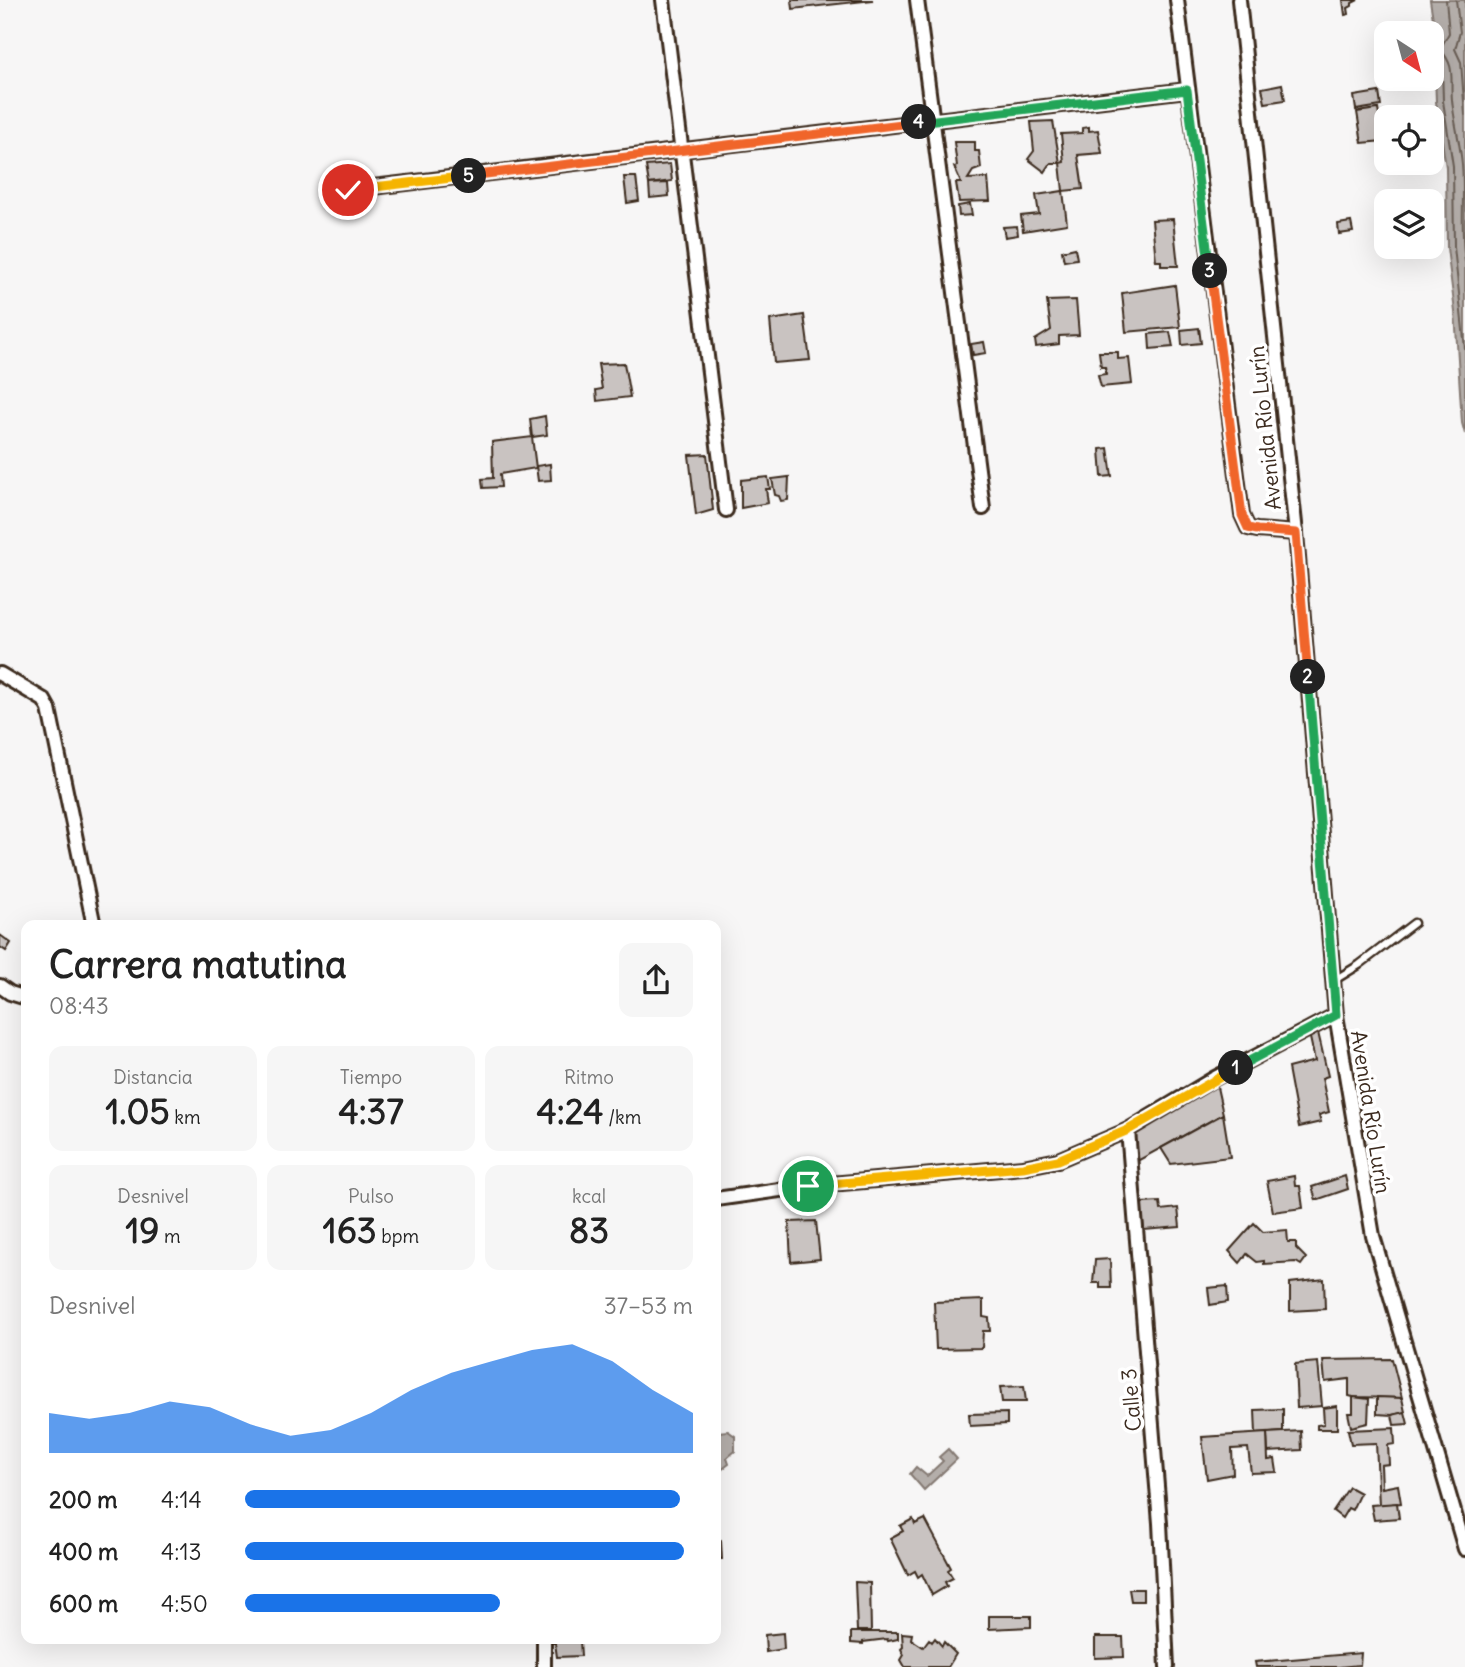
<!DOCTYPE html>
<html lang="es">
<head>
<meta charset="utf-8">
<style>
	:root { --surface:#fff; --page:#f6f6f6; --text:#222; --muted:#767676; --accent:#1a73e8 }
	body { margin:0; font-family:Delius,sans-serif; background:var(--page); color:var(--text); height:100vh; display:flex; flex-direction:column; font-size:26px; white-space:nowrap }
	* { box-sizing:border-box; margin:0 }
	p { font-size:23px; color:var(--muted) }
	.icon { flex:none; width:38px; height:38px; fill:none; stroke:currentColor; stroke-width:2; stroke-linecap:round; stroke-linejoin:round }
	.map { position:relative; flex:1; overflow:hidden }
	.details { position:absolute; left:21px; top:920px; width:700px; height:724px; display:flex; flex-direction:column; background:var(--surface); border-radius:14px; box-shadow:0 7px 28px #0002 }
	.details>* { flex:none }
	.needle { width:46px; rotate:144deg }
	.fabs { position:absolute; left:1374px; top:21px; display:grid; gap:14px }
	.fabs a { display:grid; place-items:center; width:70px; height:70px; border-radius:14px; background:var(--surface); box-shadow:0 7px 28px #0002; font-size:35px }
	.pin { position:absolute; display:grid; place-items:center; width:60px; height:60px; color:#fff; margin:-30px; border:4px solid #fff; border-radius:50%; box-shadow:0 2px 7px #0007 }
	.km { position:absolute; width:35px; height:35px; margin:-18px; border-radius:50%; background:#222; color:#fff; font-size:19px; line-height:35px; text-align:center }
	.round { display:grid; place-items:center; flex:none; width:74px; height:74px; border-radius:14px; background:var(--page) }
	.head { display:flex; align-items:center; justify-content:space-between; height:119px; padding:0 28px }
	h1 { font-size:38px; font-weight:700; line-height:52px }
	.figures { display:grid; grid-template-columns:repeat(3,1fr); gap:10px; height:119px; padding:7px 28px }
	.figures div { display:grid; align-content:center; border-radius:14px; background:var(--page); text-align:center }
	.figures b { font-size:35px; font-weight:700 }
	.figures small { font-size:19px; font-weight:400 }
	.figures p { font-size:19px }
	.chart { height:196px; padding:14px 28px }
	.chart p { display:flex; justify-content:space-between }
	.chart svg { width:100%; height:126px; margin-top:7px; fill:var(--accent); opacity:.7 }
	ul { padding:0 28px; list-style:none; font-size:23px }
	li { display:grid; grid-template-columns:112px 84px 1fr; align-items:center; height:52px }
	li i { height:18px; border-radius:9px; background:var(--accent) }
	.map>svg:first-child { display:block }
	.water { fill:#b4aeaa; stroke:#847972; stroke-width:2 }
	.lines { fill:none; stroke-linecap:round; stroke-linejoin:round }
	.shore { stroke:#6b5f56; stroke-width:2 }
	.building { fill:#c9c3c1; stroke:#3b2a1e; stroke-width:2 }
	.service-casing { stroke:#3b2a1e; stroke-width:11 }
	.minor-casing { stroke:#3b2a1e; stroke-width:18 }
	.service { stroke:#fff; stroke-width:6 }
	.minor { stroke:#fff; stroke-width:12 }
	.split-1-casing { stroke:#fff; stroke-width:14 }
	.split-2-casing { stroke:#fff; stroke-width:14 }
	.split-3-casing { stroke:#fff; stroke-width:14 }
	.split-4-casing { stroke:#fff; stroke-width:14 }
	.split-5-casing { stroke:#fff; stroke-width:14 }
	.split-6-casing { stroke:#fff; stroke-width:14 }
	.split-1 { stroke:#f5b400; stroke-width:9 }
	.split-2 { stroke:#22a559; stroke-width:9 }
	.split-3 { stroke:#f0652b; stroke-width:9 }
	.split-4 { stroke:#22a559; stroke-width:9 }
	.split-5 { stroke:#f0652b; stroke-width:9 }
	.split-6 { stroke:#f5b400; stroke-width:9 }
	.labels { text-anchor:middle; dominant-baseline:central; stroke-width:7; stroke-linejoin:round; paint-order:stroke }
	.street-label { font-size:21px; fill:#3b2a1e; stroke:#fff }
</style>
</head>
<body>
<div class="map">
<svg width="1465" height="1667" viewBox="0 0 1465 1667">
	<rect width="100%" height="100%" fill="#f7f6f6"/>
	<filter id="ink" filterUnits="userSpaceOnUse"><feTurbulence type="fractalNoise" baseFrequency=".0143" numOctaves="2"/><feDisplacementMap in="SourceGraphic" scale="14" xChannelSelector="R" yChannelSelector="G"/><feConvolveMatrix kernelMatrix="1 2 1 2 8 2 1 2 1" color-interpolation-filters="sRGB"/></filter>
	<g filter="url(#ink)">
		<!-- water -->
		<g class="water">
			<path d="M1430,0H1465V434L1462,423L1455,312L1447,248L1446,167L1436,102L1433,19Z"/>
			<path d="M728,1431L735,1436V1451L727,1458L729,1464L716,1474V1436L718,1432Z"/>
			<path d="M948,1449L957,1459L924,1490L910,1474L916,1467L927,1476L943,1461L939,1457Z"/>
		</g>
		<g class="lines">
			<!-- shore -->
			<g class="shore">
				<path d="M1446,0L1449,33L1440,49C1456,67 1450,77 1452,100C1454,121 1460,143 1462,164C1465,197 1460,229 1465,262"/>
				<path d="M1456,0L1460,32L1455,49L1461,62L1465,115"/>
				<path d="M1432,59L1438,60L1442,66L1443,101L1453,166L1454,247L1465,349"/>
			</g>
		</g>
		<!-- building -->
		<g class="building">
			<path d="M792,0H873L793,9Z"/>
			<path d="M1343,0H1358L1352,3V6L1348,8L1349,14L1345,15Z"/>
			<path d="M1282,84L1285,100L1265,103L1262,88Z"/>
			<path d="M1379,92L1381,106L1356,110L1354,96Z"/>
			<path d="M1378,109L1383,141L1362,143L1357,112Z"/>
			<path d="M1053,121L1060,163H1051L1045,172L1028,159L1034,151L1031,122Z"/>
			<path d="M1089,127V131L1098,130L1102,153L1078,155L1083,189L1063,191L1060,163L1064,162L1061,134L1082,133V128Z"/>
			<path d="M954,142H975V151H979L981,168L973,171L968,179L988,178L990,201L959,202L956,183H961L954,167L957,166Z"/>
			<path d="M670,164L672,181L649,184L646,166Z"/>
			<path d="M624,177H636L639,201L627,203Z"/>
			<path d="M668,183L669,196L650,198L649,184Z"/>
			<path d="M1063,191L1067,224L1023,231L1021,216L1039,214L1036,195Z"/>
			<path d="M970,204L972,215L959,216L958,206Z"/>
			<path d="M1173,219L1178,266H1161V261H1156L1152,220Z"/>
			<path d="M1351,222L1353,232L1339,234L1338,224Z"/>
			<path d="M1017,226L1018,235L1005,237L1003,227Z"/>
			<path d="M1075,248L1077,259L1064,261L1062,251Z"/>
			<path d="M1175,285L1180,327L1126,332L1122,293Z"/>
			<path d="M1076,300L1079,335L1059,336V344L1036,347L1035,340L1051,330L1047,301Z"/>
			<path d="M804,315L810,360L774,363L770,320Z"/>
			<path d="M1199,328L1201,343L1182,345L1181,330Z"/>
			<path d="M1170,332L1173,347L1150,349L1149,334Z"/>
			<path d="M984,342L986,353L973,355L971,344Z"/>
			<path d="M1099,352H1118V359L1129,358L1132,384L1101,387L1098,375L1106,374L1105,367H1101Z"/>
			<path d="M624,363L630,397L597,401L596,390L602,389L598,364Z"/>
			<path d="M545,416L547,435L532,437L530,419Z"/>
			<path d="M532,437L536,468L500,474L501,487L483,488L482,479L493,478L492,442Z"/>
			<path d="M1108,448L1112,476L1102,477L1100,449Z"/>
			<path d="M707,454L713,510L696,515L689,455Z"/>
			<path d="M550,464L551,480L538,481L536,466Z"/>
			<path d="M768,477L770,489H766L768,503L741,508V480Z"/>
			<path d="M789,477L788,500L781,501L779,496L775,495L772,479Z"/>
			<path d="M0,935L11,943L6,951L0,947Z"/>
			<path d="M1317,1028L1328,1076L1322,1078L1329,1112L1319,1115L1321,1122L1299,1127L1288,1068L1315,1061L1309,1033Z"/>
			<path d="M1215,1078L1223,1114L1132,1164L1128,1130Z"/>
			<path d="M1223,1114L1230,1157L1171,1164L1161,1148Z"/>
			<path d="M1294,1176L1295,1186H1300L1303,1208L1273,1212L1267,1181Z"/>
			<path d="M1345,1176L1348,1189L1316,1200L1312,1187Z"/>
			<path d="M1160,1202L1161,1210L1178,1208L1180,1227L1144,1230L1141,1203Z"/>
			<path d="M816,1221L820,1259L791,1262L789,1222Z"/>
			<path d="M1254,1223L1263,1232L1287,1230L1288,1242H1296V1248L1306,1258L1301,1265L1296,1262L1264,1264V1261L1257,1262L1247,1254L1240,1263L1229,1251Z"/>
			<path d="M1110,1259L1111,1288H1100V1283H1093L1095,1260Z"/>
			<path d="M1324,1279L1325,1309L1290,1311V1283Z"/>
			<path d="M1227,1286L1228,1302L1210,1305L1208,1288Z"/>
			<path d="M983,1300V1317L989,1318L990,1331H983L982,1348L936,1349L934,1302Z"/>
			<path d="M1392,1359L1402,1398L1353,1397L1349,1396V1379L1325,1382L1323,1360Z"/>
			<path d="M1318,1362L1322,1406L1297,1408L1295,1364Z"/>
			<path d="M1024,1386L1026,1402H1002L1000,1387Z"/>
			<path d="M1353,1397L1369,1399L1368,1423L1351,1427L1348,1413H1353Z"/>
			<path d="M1377,1397L1402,1398L1405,1412L1392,1415L1377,1414Z"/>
			<path d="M1337,1406V1429H1317V1425L1324,1424L1323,1408Z"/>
			<path d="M1283,1409V1432L1256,1434L1255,1410Z"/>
			<path d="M1405,1412L1408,1424L1394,1425L1392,1415Z"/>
			<path d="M1007,1413V1424L970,1426L969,1414Z"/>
			<path d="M1394,1428L1395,1444L1388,1445L1389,1464L1381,1465L1382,1488L1398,1485L1401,1503L1379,1505L1376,1443L1351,1444L1348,1430Z"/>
			<path d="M1301,1431L1302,1450L1268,1452L1267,1433Z"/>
			<path d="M1267,1433L1268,1460L1275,1459L1277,1472L1251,1473L1248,1448L1232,1449L1233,1474L1207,1479L1202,1437Z"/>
			<path d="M1349,1487L1360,1493L1352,1510L1348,1508L1342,1518L1333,1511Z"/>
			<path d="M1397,1503L1399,1518L1374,1520L1371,1505Z"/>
			<path d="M913,1519L915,1524L925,1519L951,1568L948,1570L953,1578L945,1582L947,1586L932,1595L922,1574L918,1577L915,1571L908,1575L890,1538L903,1531L900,1526Z"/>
			<path d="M716,1532V1539L721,1540L722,1559H716Z"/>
			<path d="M855,1582L870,1583L871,1631H857Z"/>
			<path d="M1129,1589H1143V1601H1131Z"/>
			<path d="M989,1616H1031V1627L989,1629Z"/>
			<path d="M851,1632H898V1639L888,1641L887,1639L863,1642V1644L851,1643Z"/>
			<path d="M783,1633L784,1649L766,1652L765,1635Z"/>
			<path d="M902,1633L912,1634L911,1639L923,1647L929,1639L932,1642L935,1638L942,1646L944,1642L956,1654L948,1667H905L901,1660L904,1655L901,1649L903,1647Z"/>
			<path d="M1095,1637H1123L1124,1657L1095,1658Z"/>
			<path d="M544,1640H580L581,1656L557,1657L555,1643H544Z"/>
			<path d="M1361,1653L1360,1665L1339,1667H1256L1255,1662Z"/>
		</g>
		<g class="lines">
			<!-- service casing -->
			<g class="service-casing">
				<path id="service" d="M1333,981L1359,965L1414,923"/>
			</g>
			<!-- minor casing -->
			<g class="minor-casing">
				<g id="minor">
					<path d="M663,0L726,510"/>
					<path d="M917,0L983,508"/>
					<path d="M1177,0L1242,515L1248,528L1257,530L1296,533"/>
					<path d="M1239,0L1296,533L1336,1015L1373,1236L1465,1549"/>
					<path d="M348,190L1187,90"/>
					<path d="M0,674L44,700L49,709L94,926"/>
					<path d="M0,986L10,993L26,998"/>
					<path d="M1128,1130L1160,1523L1167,1667"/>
					<path d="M716,1199L808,1186L1023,1167L1058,1160L1128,1130L1215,1078L1336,1015"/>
					<path d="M544,1640V1667"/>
				</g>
			</g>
			<!-- service -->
			<use href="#service" class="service"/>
			<!-- minor -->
			<use href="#minor" class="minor"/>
		</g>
	</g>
	<g class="lines" filter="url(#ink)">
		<!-- split-1 casing -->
		<g class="split-1-casing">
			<path id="split-1" d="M808,1186L1023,1167L1058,1160L1128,1130L1236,1068"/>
		</g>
		<!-- split-2 casing -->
		<g class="split-2-casing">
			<path id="split-2" d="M1236,1068L1336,1015L1308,677"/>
		</g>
		<!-- split-3 casing -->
		<g class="split-3-casing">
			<path id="split-3" d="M1210,271L1242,515L1248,528L1257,530L1296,533L1308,677"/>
		</g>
		<!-- split-4 casing -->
		<g class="split-4-casing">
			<path id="split-4" d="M919,122L1187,90L1210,271"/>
		</g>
		<!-- split-5 casing -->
		<g class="split-5-casing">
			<path id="split-5" d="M469,176L919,122"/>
		</g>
		<!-- split-6 casing -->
		<g class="split-6-casing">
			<path id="split-6" d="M348,190L469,176"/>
		</g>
		<!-- split-1 -->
		<use href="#split-1" class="split-1"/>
		<!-- split-2 -->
		<use href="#split-2" class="split-2"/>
		<!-- split-3 -->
		<use href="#split-3" class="split-3"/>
		<!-- split-4 -->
		<use href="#split-4" class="split-4"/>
		<!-- split-5 -->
		<use href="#split-5" class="split-5"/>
		<!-- split-6 -->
		<use href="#split-6" class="split-6"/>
	</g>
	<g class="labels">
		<!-- street labels -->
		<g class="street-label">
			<text transform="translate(1265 428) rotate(-96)">Avenida Río Lurín</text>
			<text transform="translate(1371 1112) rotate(81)">Avenida Río Lurín</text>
			<text transform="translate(1131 1400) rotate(-95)">Calle 3</text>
		</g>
	</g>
</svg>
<div class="fabs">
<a><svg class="needle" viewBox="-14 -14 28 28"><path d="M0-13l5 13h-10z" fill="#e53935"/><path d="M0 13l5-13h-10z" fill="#767676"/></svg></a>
<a><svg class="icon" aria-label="locate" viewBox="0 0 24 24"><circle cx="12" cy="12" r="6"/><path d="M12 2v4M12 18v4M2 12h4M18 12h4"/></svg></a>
<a><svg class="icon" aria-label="layers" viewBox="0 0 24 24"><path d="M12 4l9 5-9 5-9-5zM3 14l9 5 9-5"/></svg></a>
</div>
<div class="pin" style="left:808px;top:1186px;background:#1e9e55"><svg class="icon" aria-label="arrive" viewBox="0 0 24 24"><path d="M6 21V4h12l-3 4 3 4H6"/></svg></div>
<div class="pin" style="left:348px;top:190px;background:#d93025"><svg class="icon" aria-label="check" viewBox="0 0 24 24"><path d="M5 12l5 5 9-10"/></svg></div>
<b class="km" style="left:1236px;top:1068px">1</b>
<b class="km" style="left:1308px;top:677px">2</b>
<b class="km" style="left:1210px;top:271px">3</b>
<b class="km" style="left:919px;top:122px">4</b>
<b class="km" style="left:469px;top:176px">5</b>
<section class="details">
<div class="head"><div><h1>Carrera matutina</h1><p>08:43</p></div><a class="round"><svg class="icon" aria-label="share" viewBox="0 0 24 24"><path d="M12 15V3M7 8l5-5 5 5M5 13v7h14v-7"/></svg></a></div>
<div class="figures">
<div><p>Distancia</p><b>1.05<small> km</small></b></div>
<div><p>Tiempo</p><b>4:37</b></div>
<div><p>Ritmo</p><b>4:24<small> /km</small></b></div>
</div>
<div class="figures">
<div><p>Desnivel</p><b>19<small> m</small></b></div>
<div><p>Pulso</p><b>163<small> bpm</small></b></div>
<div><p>kcal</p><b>83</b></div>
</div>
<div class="chart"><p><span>Desnivel</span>37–53 m</p>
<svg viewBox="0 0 160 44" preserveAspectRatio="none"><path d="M0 44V30L10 32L20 30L30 26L40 28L50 34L60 38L70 36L80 30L90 22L100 16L110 12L120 8L130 6L140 12L150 22L160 30V44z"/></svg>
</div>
<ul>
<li><b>200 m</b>4:14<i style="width:97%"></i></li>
<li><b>400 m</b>4:13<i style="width:98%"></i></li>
<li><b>600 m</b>4:50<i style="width:57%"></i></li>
</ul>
</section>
</div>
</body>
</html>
